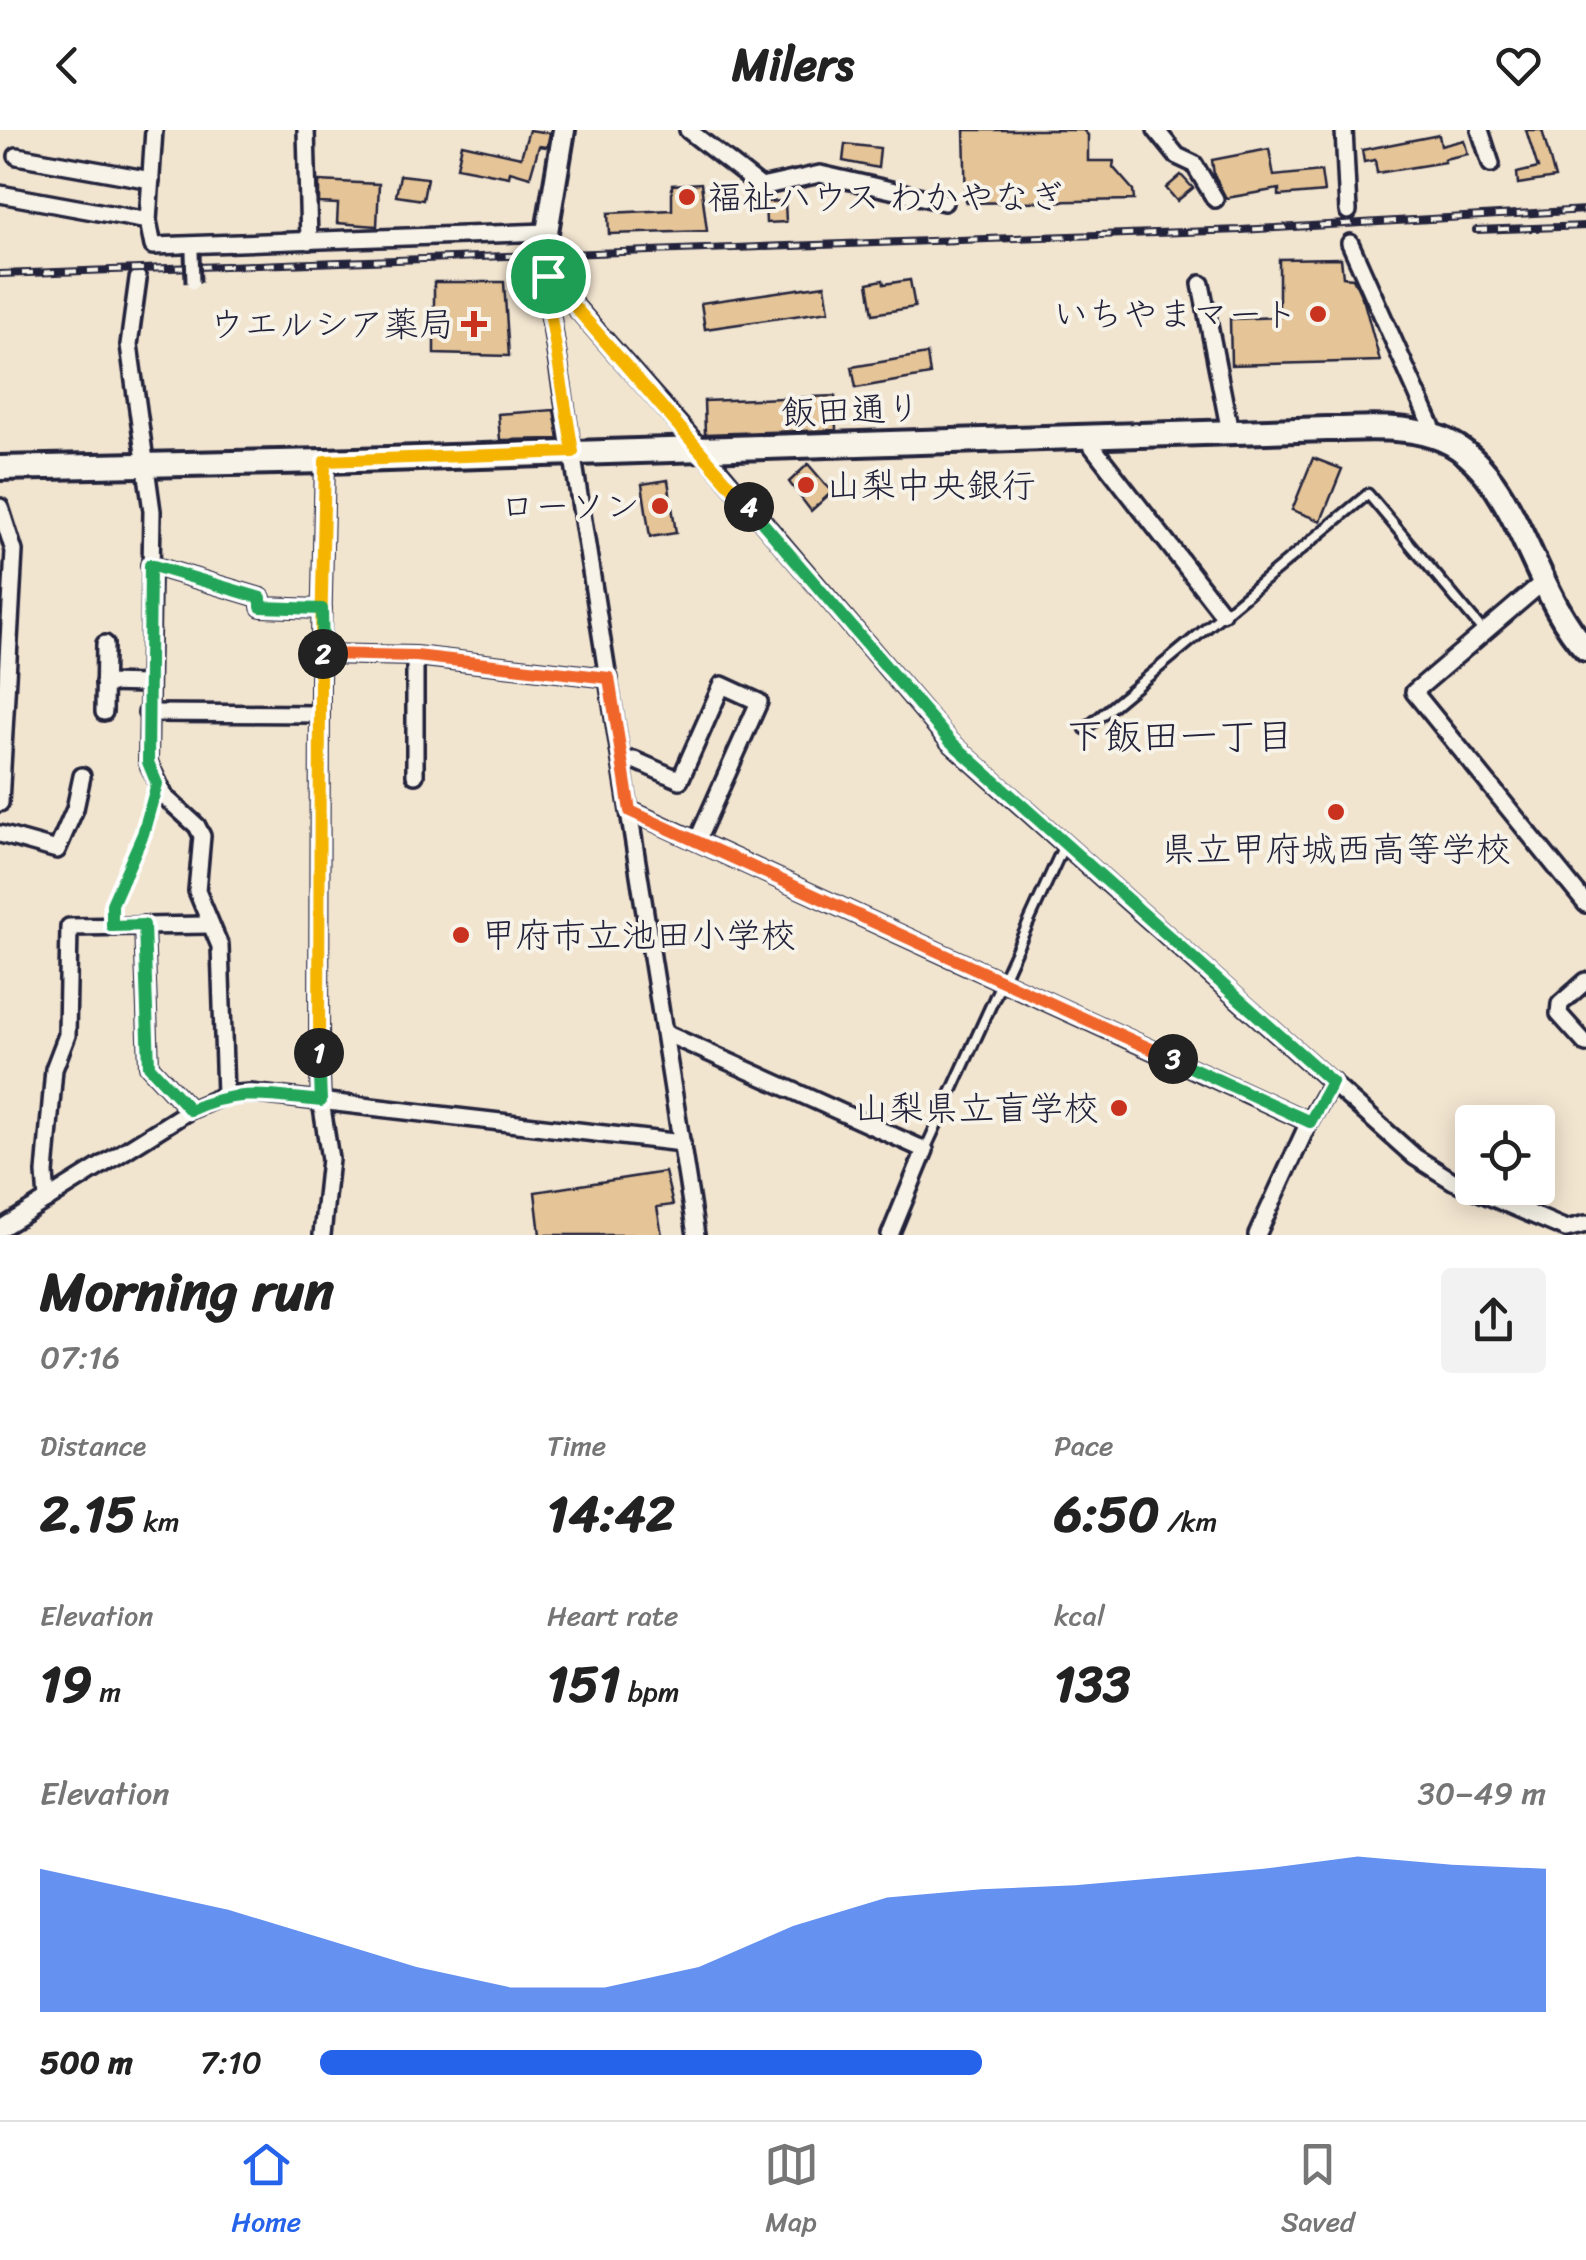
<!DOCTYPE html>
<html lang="en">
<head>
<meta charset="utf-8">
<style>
	:root { --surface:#fff; --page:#f2f2f2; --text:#222; --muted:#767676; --line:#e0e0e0; --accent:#2563eb }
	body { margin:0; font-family:Sriracha,"Klee One",sans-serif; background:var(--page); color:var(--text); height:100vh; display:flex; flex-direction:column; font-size:38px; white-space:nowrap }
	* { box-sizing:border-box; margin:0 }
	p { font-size:32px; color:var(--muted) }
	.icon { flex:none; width:55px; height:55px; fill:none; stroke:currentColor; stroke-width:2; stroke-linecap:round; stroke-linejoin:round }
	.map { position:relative; height:1105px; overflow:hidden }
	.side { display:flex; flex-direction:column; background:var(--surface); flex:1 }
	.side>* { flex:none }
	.tools { position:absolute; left:1455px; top:975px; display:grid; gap:20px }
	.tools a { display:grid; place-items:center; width:100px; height:100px; border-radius:10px; background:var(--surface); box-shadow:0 5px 25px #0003; font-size:50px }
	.pin { position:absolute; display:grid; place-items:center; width:85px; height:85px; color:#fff; margin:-42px; border:5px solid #fff; border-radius:50%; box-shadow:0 2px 10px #0007 }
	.km { position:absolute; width:50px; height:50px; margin:-25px; border-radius:50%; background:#222; color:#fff; font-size:28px; line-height:50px; text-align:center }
	.round { display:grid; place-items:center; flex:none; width:105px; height:105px; border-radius:10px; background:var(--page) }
	.head { display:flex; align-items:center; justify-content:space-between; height:170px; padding:0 40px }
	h1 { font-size:55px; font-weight:800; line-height:75px }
	.metrics { display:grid; grid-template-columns:repeat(3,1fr); gap:15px; height:170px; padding:10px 40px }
	.metrics div { display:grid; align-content:center }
	.metrics b { font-size:50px; font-weight:800 }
	.metrics small { font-size:28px; font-weight:400 }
	.metrics p { font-size:28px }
	.chart { height:280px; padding:20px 40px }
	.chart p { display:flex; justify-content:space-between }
	.chart svg { width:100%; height:180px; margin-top:10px; fill:var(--accent); opacity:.7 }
	ul { padding:0 40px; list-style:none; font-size:32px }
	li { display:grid; grid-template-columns:160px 120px 1fr; align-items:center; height:75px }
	li i { height:25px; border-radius:12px; background:var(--accent) }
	header { display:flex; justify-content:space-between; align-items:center; height:130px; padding:0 40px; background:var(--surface); font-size:45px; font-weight:800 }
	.tab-bar { display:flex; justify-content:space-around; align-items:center; height:140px; border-top:2px solid var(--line); background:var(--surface); font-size:28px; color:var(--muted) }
	.tab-bar a { display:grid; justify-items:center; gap:5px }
	.tab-bar .selected { color:var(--accent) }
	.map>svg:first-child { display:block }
	.building { fill:#e5c598; stroke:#22223b; stroke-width:2.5 }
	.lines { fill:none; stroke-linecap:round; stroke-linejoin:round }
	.minor-tunnel { stroke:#c8beb2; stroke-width:15; stroke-dasharray:15 8; stroke-linecap:butt }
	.service-casing { stroke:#22223b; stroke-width:15 }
	.minor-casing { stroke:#22223b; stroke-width:22 }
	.tertiary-casing { stroke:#22223b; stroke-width:28 }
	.secondary-casing { stroke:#22223b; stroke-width:30 }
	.service { stroke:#f7f3e8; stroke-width:8 }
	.minor { stroke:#f7f3e8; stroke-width:15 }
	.tertiary { stroke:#f7f3e8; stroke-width:20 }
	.secondary { stroke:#f7f3e8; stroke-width:22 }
	.rail-casing { stroke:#22223b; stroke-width:8 }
	.rail { stroke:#f7f3e8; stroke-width:4; stroke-dasharray:11; stroke-linecap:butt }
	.pedestrian-bridge-casing { stroke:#22223b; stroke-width:19; stroke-linecap:butt }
	.pedestrian-bridge { stroke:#f7f3e8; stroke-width:11 }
	.split-1-casing { stroke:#fff; stroke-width:20 }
	.split-2-casing { stroke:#fff; stroke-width:20 }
	.split-3-casing { stroke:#fff; stroke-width:20 }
	.split-4-casing { stroke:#fff; stroke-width:20 }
	.split-5-casing { stroke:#fff; stroke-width:20 }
	.split-1 { stroke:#f5b400; stroke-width:12 }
	.split-2 { stroke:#22a559; stroke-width:12 }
	.split-3 { stroke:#f0652b; stroke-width:12 }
	.split-4 { stroke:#22a559; stroke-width:12 }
	.split-5 { stroke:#f5b400; stroke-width:12 }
	.poi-dot { fill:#c8321e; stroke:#f7f3e8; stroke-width:4 }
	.labels { text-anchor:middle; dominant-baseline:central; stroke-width:8; stroke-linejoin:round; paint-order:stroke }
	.poi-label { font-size:35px; fill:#22223b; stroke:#f7f3e8; text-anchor:end }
	.street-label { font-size:35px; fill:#22223b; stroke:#f7f3e8 }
	.neighbourhood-label { font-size:38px; fill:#22223b; stroke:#f7f3e8 }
</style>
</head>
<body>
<header><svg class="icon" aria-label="back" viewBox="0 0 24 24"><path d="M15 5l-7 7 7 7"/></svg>Milers<svg class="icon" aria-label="heart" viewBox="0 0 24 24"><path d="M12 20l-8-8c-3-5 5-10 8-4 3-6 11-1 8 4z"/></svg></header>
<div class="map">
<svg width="1586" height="1105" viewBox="0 0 1586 1105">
	<rect width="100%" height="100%" fill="#f2e5d0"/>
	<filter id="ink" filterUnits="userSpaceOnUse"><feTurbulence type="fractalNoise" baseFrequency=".01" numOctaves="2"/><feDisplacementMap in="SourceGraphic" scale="20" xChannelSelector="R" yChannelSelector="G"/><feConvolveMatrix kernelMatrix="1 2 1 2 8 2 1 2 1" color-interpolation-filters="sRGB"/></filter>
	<g filter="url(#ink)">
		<!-- building -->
		<g class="building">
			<path d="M529,0L550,3L547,17L539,16L530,47L510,41L509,47L457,37L462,14L521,27Z"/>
			<path d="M964,0H1083L1088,5V31H1114L1113,37L1133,60L1134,70L966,73Z"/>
			<path d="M1526,0H1542L1555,48L1518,54L1517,43L1538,38Z"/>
			<path d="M1439,5L1441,16L1464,10L1468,24L1444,29L1445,32L1377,43L1375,30L1364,32L1362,20Z"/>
			<path d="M845,14L880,18L878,38L843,31Z"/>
			<path d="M1269,19L1274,46L1321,41L1324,62L1279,66V59L1226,68L1214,45L1212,30Z"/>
			<path d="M400,45L427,48L423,70L396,66Z"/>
			<path d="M1181,45L1193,58L1177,71L1166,58Z"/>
			<path d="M319,51L379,54L377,96L337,93L338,74L319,73Z"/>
			<path d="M701,53L707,101L609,104L608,83L672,80V55Z"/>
			<path d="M785,71L786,92L766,93L765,72Z"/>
			<path d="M1341,128L1343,147L1353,148L1364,172L1380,231L1231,235L1230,189L1279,187V129Z"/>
			<path d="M883,150L884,154L910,150L915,177L873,184L868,153Z"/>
			<path d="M434,152H504L509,226L434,224Z"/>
			<path d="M825,155L829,181L705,199L701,173Z"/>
			<path d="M927,224L930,245L856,258L852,237Z"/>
			<path d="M835,266L836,300L705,304L704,271Z"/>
			<path d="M554,280L559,309L500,310L498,284Z"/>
			<path d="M1313,328L1342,339L1321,391L1292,380Z"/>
			<path d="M808,334L832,362L811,381L789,352Z"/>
			<path d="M668,350L676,403L650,407L642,354Z"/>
			<path d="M665,1042L673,1075L657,1077L662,1105H540L535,1062Z"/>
		</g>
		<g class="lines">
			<!-- minor-tunnel -->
			<path class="minor-tunnel" d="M1348,81L1350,113"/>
			<!-- service casing -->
			<g class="service-casing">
				<g id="service">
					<path d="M1085,599L1368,364L1484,502"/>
					<path d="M113,796L112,774L143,704L157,655"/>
					<path d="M925,1020L1064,715"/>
				</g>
			</g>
			<!-- minor casing -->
			<g class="minor-casing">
				<g id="minor">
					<path d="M154,0L148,91L153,116L547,102L550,182L696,1105"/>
					<path d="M306,0L309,111"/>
					<path d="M688,0L761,57L820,44L944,72"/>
					<path d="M1156,0L1177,26L1194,34L1215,69"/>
					<path d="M1344,0L1348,81"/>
					<path d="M1480,0L1491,34"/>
					<path d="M17,26L151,50"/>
					<path d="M0,64L148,91"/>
					<path d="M1350,113L1436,306"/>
					<path d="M549,147L701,319L949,611L1415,1027L1453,1051L1566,1099L1586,1094"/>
					<path d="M138,149L129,215L152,381L148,632L165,667L197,696L202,706L197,761L220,816L225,965"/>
					<path d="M1201,154L1230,302"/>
					<path d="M1085,307L1222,483"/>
					<path d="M0,377L14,421L0,673"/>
					<path d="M150,435L261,468V477L322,479"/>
					<path d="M1543,452L1414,562L1586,774"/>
					<path d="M321,524L415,526L609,548"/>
					<path d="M104,553L147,554"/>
					<path d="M104,582L105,514"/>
					<path d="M147,583L320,584"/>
					<path d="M622,631L634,630L680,650L722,555L759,572L697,711"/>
					<path d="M415,645V526"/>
					<path d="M631,681L1309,992"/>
					<path d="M0,704L57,720L75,679L82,646"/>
					<path d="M144,795L149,936L190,980"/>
					<path d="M1586,851L1560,874L1559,884L1586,914"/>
					<path d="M665,903L925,1020L890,1105"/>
					<path d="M47,1070L45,1043L54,939L67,905L69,797L210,795"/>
					<path d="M0,1099L190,980L225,965L250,963L682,1013"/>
					<path d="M322,1105L330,1029L321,971L319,919L320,551L325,331"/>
					<path d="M1257,1105L1309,992L1332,952"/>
				</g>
			</g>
			<!-- tertiary casing -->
			<g class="tertiary-casing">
				<path id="tertiary" d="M547,102L564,0"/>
			</g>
			<!-- secondary casing -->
			<g class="secondary-casing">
				<path id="secondary" d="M0,338L325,331L1327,299C1362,299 1400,295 1434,306C1515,331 1530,460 1586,519"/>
			</g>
			<!-- service -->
			<use href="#service" class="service"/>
			<!-- minor -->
			<use href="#minor" class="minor"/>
			<!-- tertiary -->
			<use href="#tertiary" class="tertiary"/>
			<!-- secondary -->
			<use href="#secondary" class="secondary"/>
			<!-- rail casing -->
			<g class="rail-casing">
				<g id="rail">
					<path d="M1476,100L1586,96"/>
					<path d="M0,144L1241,100L1586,80"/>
				</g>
			</g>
			<!-- rail -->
			<use href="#rail" class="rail"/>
			<!-- pedestrian-bridge casing -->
			<g class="pedestrian-bridge-casing">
				<path id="pedestrian-bridge" d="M192,122L193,153"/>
			</g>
			<!-- pedestrian-bridge -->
			<use href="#pedestrian-bridge" class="pedestrian-bridge"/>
		</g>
	</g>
	<g class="lines" filter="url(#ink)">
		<!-- split-1 casing -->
		<g class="split-1-casing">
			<path id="split-1" d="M319,923L320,551L325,331L573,322L550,182L548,146"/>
		</g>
		<!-- split-2 casing -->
		<g class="split-2-casing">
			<path id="split-2" d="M319,923L321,971C270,966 238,958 190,980L149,936L144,795L112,796V774L143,704L157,654L148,632L150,435L261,468V477L322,479L323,524"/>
		</g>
		<!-- split-3 casing -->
		<g class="split-3-casing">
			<path id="split-3" d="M323,524L416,526L609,548L630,681L1173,929"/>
		</g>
		<!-- split-4 casing -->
		<g class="split-4-casing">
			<path id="split-4" d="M749,377L950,611L1332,952L1310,992L1173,929"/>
		</g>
		<!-- split-5 casing -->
		<g class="split-5-casing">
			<path id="split-5" d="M548,146L749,377"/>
		</g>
		<!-- split-1 -->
		<use href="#split-1" class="split-1"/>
		<!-- split-2 -->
		<use href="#split-2" class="split-2"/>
		<!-- split-3 -->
		<use href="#split-3" class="split-3"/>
		<!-- split-4 -->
		<use href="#split-4" class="split-4"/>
		<!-- split-5 -->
		<use href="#split-5" class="split-5"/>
	</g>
	<!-- markers -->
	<g class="poi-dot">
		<circle cx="687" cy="67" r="10"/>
		<circle cx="1318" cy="184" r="10"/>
		<path d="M469 179h10v10h10v10h-10v10h-10v-10h-10v-10h10z"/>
		<circle cx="806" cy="355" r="10"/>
		<circle cx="660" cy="376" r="10"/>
		<circle cx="1336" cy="682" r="10"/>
		<circle cx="461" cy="805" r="10"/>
		<circle cx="1119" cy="978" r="10"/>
	</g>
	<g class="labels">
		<!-- poi labels -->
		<g class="poi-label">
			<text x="707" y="67" text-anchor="start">福祉ハウス わかやなぎ</text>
			<text x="1298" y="184">いちやまマート</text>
			<text x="454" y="194">ウエルシア薬局</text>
			<text x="826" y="355" text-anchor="start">山梨中央銀行</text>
			<text x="640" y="376">ローソン</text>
			<text x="1336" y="719" text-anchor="middle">県立甲府城西高等学校</text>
			<text x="481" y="805" text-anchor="start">甲府市立池田小学校</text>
			<text x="1099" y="978">山梨県立盲学校</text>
		</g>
		<!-- street labels -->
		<g class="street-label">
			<text transform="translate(851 280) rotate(-2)">飯田通り</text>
		</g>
		<!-- neighbourhood labels -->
		<g class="neighbourhood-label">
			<text x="1180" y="606">下飯田一丁目</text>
		</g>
	</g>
</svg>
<div class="tools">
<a><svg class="icon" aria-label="locate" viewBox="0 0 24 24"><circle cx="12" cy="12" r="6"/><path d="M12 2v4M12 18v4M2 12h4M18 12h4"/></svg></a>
</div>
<div class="pin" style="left:548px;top:146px;background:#1e9e55"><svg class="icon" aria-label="arrive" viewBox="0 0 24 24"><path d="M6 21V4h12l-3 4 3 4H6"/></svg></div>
<b class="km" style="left:319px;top:923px">1</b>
<b class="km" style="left:323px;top:524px">2</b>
<b class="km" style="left:1173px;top:929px">3</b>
<b class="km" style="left:749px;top:377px">4</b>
</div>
<section class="side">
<div class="head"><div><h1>Morning run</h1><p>07:16</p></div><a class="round"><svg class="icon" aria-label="share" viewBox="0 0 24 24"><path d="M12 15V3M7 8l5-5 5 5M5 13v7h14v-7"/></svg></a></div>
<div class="metrics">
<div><p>Distance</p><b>2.15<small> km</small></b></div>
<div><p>Time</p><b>14:42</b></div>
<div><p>Pace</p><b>6:50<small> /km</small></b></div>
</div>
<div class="metrics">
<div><p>Elevation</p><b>19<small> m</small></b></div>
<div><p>Heart rate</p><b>151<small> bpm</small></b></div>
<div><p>kcal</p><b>133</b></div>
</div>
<div class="chart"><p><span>Elevation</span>30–49 m</p>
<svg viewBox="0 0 160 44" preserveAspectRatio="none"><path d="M0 44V9L10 14L20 19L30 26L40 33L50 38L60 38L70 33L80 23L90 16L100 14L110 13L120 11L130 9L140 6L150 8L160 9V44z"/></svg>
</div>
<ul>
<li><b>500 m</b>7:10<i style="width:54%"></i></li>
</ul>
</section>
<nav class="tab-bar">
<a class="selected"><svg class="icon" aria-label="home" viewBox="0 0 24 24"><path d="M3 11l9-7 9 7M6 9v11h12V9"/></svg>Home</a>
<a><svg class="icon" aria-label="map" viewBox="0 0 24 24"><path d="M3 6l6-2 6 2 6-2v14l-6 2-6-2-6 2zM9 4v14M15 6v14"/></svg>Map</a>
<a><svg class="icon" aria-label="saved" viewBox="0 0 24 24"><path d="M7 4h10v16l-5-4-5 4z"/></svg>Saved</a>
</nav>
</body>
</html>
